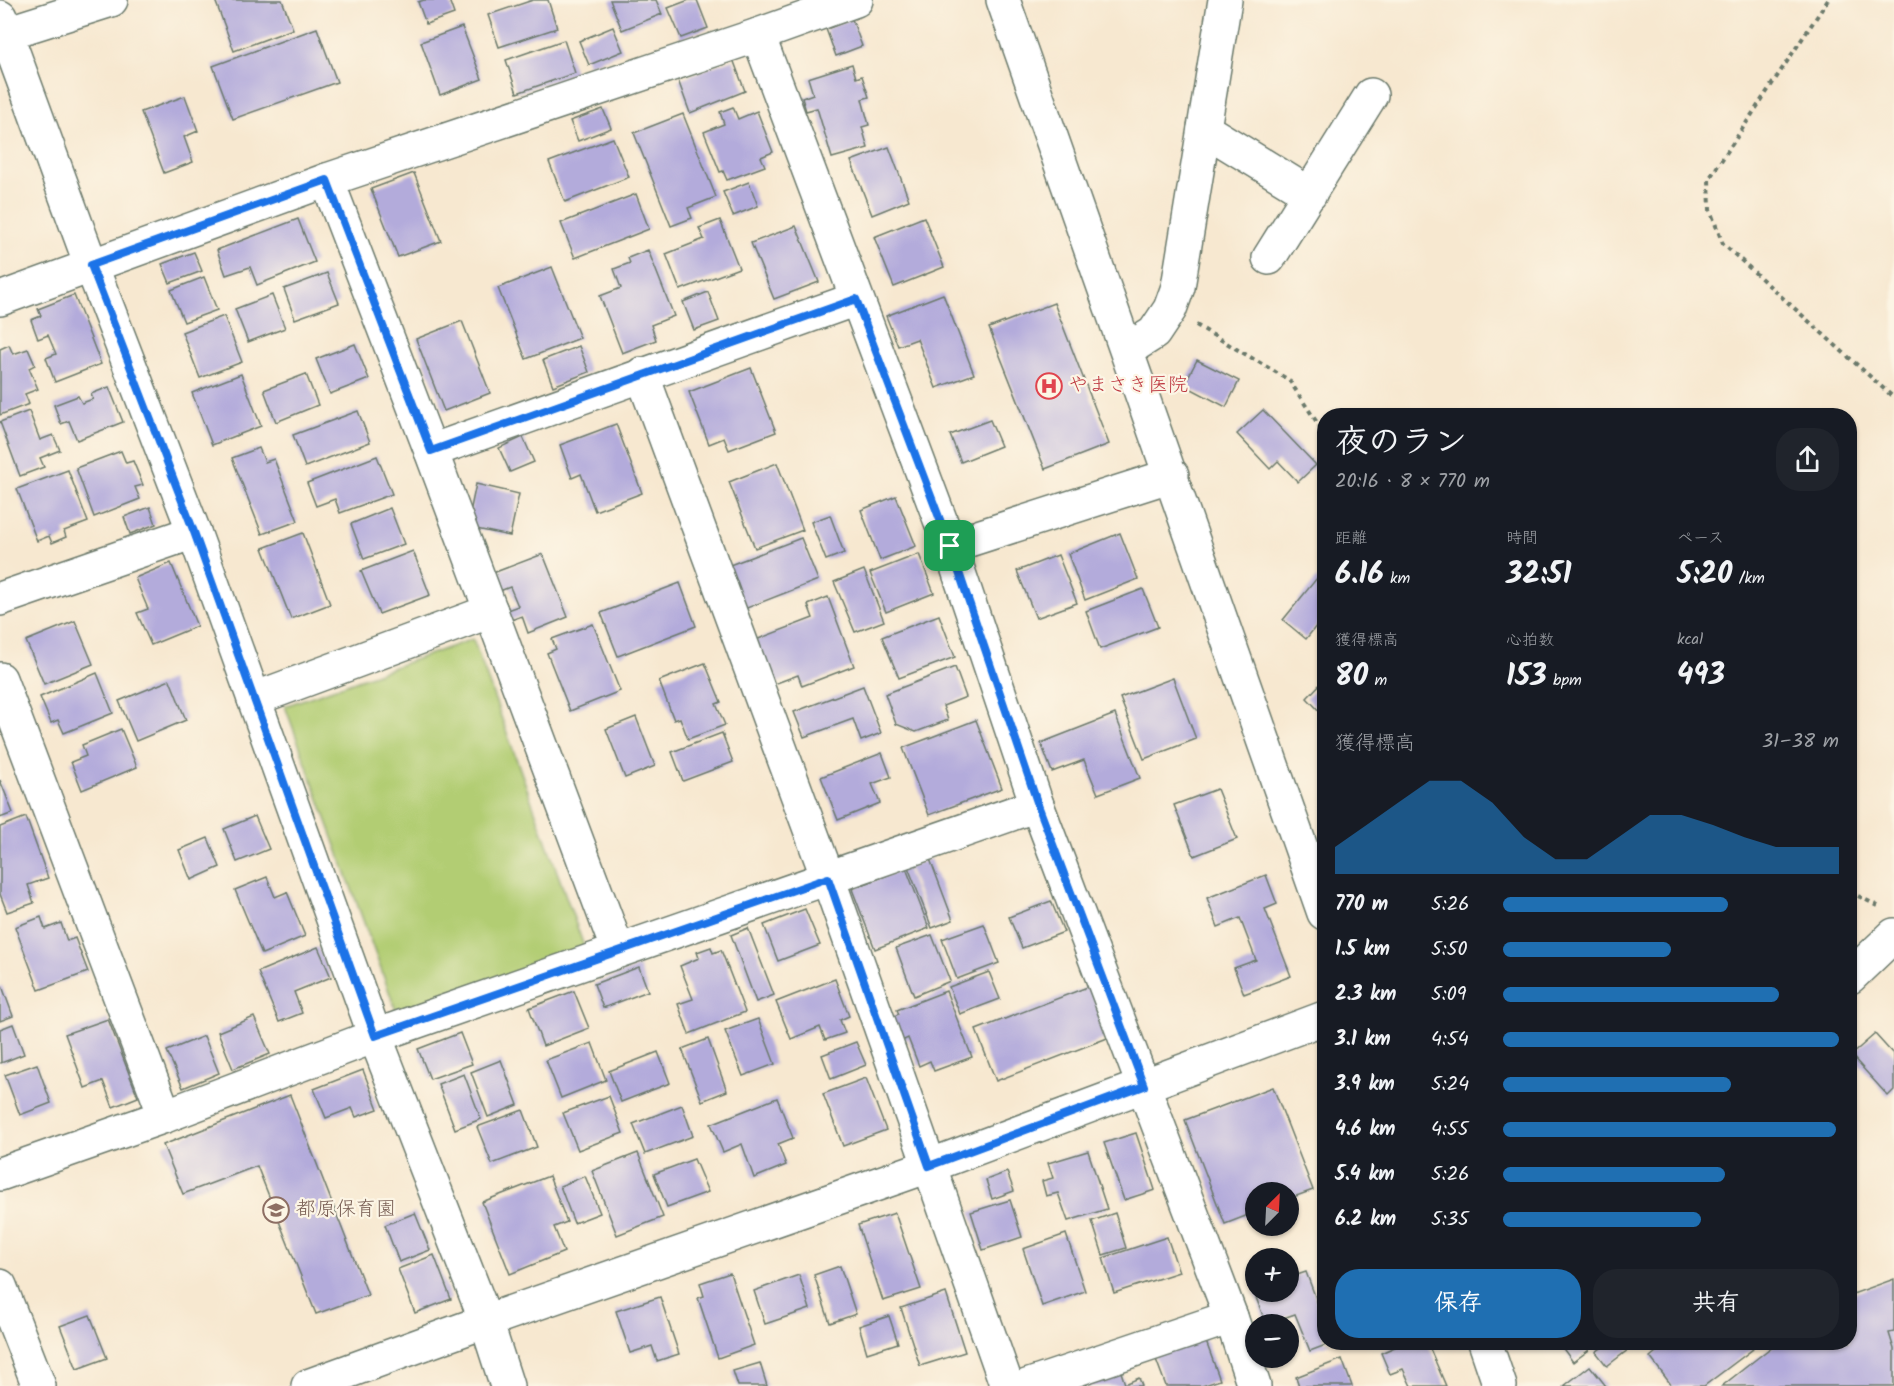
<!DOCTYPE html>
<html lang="ja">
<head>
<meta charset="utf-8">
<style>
	:root { --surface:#171b24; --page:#20242c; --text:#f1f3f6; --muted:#9ea1a6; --accent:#1f6fb2 }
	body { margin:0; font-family:Kalam,"Klee One",sans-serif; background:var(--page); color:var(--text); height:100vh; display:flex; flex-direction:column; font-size:22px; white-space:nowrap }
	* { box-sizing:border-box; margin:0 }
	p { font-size:20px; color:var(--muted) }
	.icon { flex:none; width:33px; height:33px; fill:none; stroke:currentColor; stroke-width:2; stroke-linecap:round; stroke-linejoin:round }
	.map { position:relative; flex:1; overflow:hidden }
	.sheet { position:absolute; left:1317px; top:408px; width:540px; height:942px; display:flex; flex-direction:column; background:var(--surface); border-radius:24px; box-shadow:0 2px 4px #0004 }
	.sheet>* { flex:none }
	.needle { width:39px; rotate:24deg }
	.controls { position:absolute; left:1245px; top:1182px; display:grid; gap:12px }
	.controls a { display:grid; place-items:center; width:54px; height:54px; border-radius:50%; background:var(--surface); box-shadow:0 2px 4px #0004; font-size:30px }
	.pin { position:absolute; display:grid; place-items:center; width:51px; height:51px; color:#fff; margin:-26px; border-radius:12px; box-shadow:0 3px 9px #0006 }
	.round { display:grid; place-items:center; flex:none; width:63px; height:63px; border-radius:24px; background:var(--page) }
	.headline { display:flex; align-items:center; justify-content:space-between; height:102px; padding:0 18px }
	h1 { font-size:33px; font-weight:800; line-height:45px }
	.figures { display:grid; grid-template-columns:repeat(3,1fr); gap:9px; height:102px; padding:6px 18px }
	.figures div { display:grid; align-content:center }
	.figures b { font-size:30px; font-weight:800 }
	.figures small { font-size:16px; font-weight:400 }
	.figures p { font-size:16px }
	.chart { height:168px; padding:12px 18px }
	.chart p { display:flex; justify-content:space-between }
	.chart svg { width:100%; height:108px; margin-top:6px; fill:var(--accent); opacity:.7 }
	.action { display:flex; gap:12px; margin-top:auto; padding:12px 18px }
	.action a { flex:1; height:69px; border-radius:24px; background:var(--accent); color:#fff; font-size:24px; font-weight:800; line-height:69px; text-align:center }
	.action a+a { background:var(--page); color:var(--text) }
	ul { padding:0 18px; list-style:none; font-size:20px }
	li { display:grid; grid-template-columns:96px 72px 1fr; align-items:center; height:45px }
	li i { height:15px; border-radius:8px; background:var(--accent) }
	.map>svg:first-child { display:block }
	.green { fill:#b2cd73; stroke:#688554; stroke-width:1.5 }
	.building { fill:#b3abdb }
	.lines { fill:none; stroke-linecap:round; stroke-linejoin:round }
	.minor-casing { stroke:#6b796b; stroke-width:36 }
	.tertiary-casing { stroke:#6b796b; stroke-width:36 }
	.path { stroke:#6b796b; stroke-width:4; stroke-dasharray:4.5 4.5; stroke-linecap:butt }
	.minor { stroke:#fff; stroke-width:33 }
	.tertiary { stroke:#fff; stroke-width:33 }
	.route-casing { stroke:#fff; stroke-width:12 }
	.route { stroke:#1a73e8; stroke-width:8 }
	.labels { text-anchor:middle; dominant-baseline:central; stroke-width:4.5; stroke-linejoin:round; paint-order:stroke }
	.health-label { font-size:20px; fill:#be3a42; stroke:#fcf5e5; text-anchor:start }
	.education-label { font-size:20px; fill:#785e54; stroke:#fcf5e5; text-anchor:start }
</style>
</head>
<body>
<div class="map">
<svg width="1894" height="1386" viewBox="0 0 1894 1386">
	<rect width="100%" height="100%" fill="#fcf5e5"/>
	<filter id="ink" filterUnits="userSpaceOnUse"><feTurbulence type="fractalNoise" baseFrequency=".0167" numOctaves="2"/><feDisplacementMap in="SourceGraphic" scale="12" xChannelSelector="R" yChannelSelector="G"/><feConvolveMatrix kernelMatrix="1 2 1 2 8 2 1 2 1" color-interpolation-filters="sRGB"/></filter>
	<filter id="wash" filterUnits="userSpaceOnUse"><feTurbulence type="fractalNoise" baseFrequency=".008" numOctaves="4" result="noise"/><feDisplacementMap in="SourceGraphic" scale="24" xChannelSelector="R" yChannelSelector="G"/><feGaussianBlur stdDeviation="1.35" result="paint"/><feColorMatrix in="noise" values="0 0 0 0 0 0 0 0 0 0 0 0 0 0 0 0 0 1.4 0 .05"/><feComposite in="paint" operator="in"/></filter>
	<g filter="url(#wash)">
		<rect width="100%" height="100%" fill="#f7e8d0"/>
		<!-- green -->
		<path class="green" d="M473,639L585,949L398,1016L285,706Z"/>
		<g id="blocks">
			<!-- building -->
			<g class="building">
				<path d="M215,0H282L293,29L234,51Z"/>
				<path d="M424,0H449L454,14L426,24L418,2Z"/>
				<path d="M533,0H548L557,28L499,47L488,15Z"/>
				<path d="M610,0H656L662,14L622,30Z"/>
				<path d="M689,0H697L708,28L681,38L668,8Z"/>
				<path d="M852,19L862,46L836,56L826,29Z"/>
				<path d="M462,27L482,79L440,95L421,42Z"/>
				<path d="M613,27L623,51L589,65L579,41Z"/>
				<path d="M317,28L337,82L233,119L213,66Z"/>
				<path d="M564,40L575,73L517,93L506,60Z"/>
				<path d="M733,59L745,91L690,113L678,80Z"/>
				<path d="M852,64L856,78L862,76L869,97L862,99L869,125L862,127L868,148L832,158L817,108L806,111L802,98L813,94L808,78Z"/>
				<path d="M185,96L198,131L184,137L193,162L164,173L141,112Z"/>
				<path d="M733,107L738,119L757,111L773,152L761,157L765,166L727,180L723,171L720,172L704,132L724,124L720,112Z"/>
				<path d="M603,109L611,128L578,141L570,121Z"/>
				<path d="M683,114L716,197L688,208L692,218L671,226L634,133Z"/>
				<path d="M613,138L629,177L565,202L549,162Z"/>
				<path d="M889,147L909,200L872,215L851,161Z"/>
				<path d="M414,173L441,241L398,257L371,189Z"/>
				<path d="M749,182L758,206L733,216L723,192Z"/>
				<path d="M636,194L649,229L575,258L561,223Z"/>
				<path d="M924,217L944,267L894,287L874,237Z"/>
				<path d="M298,219L315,262L257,285L250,267L226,275L217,250Z"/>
				<path d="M720,220L739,268L680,290L666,254L704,239L699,228Z"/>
				<path d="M796,226L819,282L774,299L751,243Z"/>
				<path d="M648,250L674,316L651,325L656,340L622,353L600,296L621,288L614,269L630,263L628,258Z"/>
				<path d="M194,252L202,271L170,283L162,264Z"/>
				<path d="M552,267L580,338L526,359L498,288Z"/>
				<path d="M327,273L339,303L295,319L284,289Z"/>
				<path d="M204,277L217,310L184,322L171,290Z"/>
				<path d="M708,292L719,321L694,330L683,302Z"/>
				<path d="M943,294L974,374L936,388L917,339L898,346L886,316Z"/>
				<path d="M74,295L101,364L55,382L46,358L56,354L48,335L38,339L31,320L41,316L38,309Z"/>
				<path d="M272,295L285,328L248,342L235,309Z"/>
				<path d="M1054,303L1109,444L1045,469L989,328Z"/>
				<path d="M224,316L242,362L200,378L182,332Z"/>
				<path d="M462,321L490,393L444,411L416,339Z"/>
				<path d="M355,344L369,379L330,394L316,359Z"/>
				<path d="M9,345L13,354L28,349L35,365L29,368L38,389L25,394L29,404L0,415V349Z"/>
				<path d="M579,346L589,372L553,386L543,360Z"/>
				<path d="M1197,360L1239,381L1226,407L1184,385Z"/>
				<path d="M751,368L776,432L729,450L724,438L709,444L689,392Z"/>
				<path d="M241,374L261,426L212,445L192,393Z"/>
				<path d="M306,374L318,405L276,422L264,390Z"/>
				<path d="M109,387L123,422L77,440L69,421L61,424L54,405L78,396L82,403L93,399L91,394Z"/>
				<path d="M1263,410L1316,465L1298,482L1278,461L1270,469L1237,434Z"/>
				<path d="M29,411L40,440L53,435L60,450L40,458L44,467L20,476L0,422Z"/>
				<path d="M358,411L370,442L305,467L293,435Z"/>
				<path d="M990,420L1001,446L961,462L950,435Z"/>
				<path d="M616,424L642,493L595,511L581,474L572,478L560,445Z"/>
				<path d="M523,437L534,462L510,472L499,448Z"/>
				<path d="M259,448L265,462L274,459L298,521L262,534L232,458Z"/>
				<path d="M121,451L126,463L133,461L143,485L135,487L140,499L94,517L76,468Z"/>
				<path d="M377,456L392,494L340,513L335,499L316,506L307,483Z"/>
				<path d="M777,463L803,530L755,548L729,482Z"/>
				<path d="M68,470L88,522L64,531L66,537L52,543L49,536L37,541L17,489Z"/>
				<path d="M476,484L519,494L510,536L467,527Z"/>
				<path d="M896,496L916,546L880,560L861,510Z"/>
				<path d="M150,507L156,524L130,534L124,517Z"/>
				<path d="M390,508L404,544L364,559L351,524Z"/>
				<path d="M830,515L844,553L826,560L811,522Z"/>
				<path d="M303,533L330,604L291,619L263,548Z"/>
				<path d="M1120,533L1138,579L1085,600L1068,554Z"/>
				<path d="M801,538L818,580L739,611L722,568Z"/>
				<path d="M413,551L430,595L379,614L361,571Z"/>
				<path d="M543,554L568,617L528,633L522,616L503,623L499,613L518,606L510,587L492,594L485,576Z"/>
				<path d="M919,554L934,593L886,612L870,573Z"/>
				<path d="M1058,555L1077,603L1036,618L1017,571Z"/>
				<path d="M171,563L197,626L151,645L137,613L148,609L135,578Z"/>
				<path d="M864,570L884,621L855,632L834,582Z"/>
				<path d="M1317,578L1324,585V616L1306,639L1283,620Z"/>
				<path d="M680,583L696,626L618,656L601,613Z"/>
				<path d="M1143,589L1158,627L1100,649L1086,611Z"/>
				<path d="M828,597L854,666L802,686L798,675L766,687L748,643L813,618L808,605Z"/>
				<path d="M939,615L955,657L899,678L882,637Z"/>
				<path d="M75,621L93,664L44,684L26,641Z"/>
				<path d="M593,624L620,691L570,711L547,653L556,649L552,639Z"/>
				<path d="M705,663L721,702L716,704L725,725L688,739L680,718L674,720L659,681Z"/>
				<path d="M955,667L966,697L943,706L948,720L916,732L896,724L885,694Z"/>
				<path d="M97,673L113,713L64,733L58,720L51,723L40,697Z"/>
				<path d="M1173,678L1196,739L1144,759L1120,698Z"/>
				<path d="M170,680L186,720L136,741L119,701Z"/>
				<path d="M1324,680V716L1307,698Z"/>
				<path d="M863,686L881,733L861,741L853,719L804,737L794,712Z"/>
				<path d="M1115,714L1140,778L1098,794L1084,760L1052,772L1041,743Z"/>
				<path d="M636,717L655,766L625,778L606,729Z"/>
				<path d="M976,720L1002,788L929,815L903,748Z"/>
				<path d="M121,729L137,767L82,790L71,762L86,756L82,745Z"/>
				<path d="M722,733L733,762L683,781L672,752Z"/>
				<path d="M882,753L891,777L872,784L880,803L838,820L821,777Z"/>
				<path d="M0,780L13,813L0,818Z"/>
				<path d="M1217,789L1237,839L1194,856L1174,805Z"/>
				<path d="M255,816L269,849L237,862L224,829Z"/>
				<path d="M26,817L48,878L28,885L34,903L7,912L0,894V827Z"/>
				<path d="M208,838L220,867L191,880L179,850Z"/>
				<path d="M930,859L953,920L932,928L908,867Z"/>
				<path d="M906,868L929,928L875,949L852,889Z"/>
				<path d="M1266,875L1277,904L1265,909L1291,976L1244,994L1234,968L1256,960L1240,918L1218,927L1207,898Z"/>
				<path d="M267,877L275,897L287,892L305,936L262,954L235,890Z"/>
				<path d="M1051,901L1064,932L1022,948L1009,917Z"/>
				<path d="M805,909L820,945L778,961L764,925Z"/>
				<path d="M41,917L45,929L61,923L67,941L75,938L88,972L39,990L15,927Z"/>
				<path d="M984,924L999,963L957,979L942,939Z"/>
				<path d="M748,928L774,995L756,1002L731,935Z"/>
				<path d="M932,935L950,981L914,996L896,948Z"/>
				<path d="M318,947L331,977L294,992L302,1013L279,1022L258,972Z"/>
				<path d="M711,947L713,953L721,950L745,1012L689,1034L678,1004L693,999L680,966L699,958L697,952Z"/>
				<path d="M639,967L648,991L603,1008L594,984Z"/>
				<path d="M989,972L1000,999L960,1014L949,987Z"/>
				<path d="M835,979L849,1016L840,1020L845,1033L825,1040L820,1027L791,1039L776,1002Z"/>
				<path d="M2,986L13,1016L0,1021V987Z"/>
				<path d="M1090,986L1110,1037L996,1081L976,1030Z"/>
				<path d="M574,991L589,1028L543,1046L529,1008Z"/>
				<path d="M946,991L972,1057L934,1071L930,1061L919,1066L908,1038L900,1042L890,1018L899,1014L897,1010Z"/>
				<path d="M254,1017L270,1054L233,1069L218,1032Z"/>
				<path d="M108,1019L138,1097L113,1107L103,1081L85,1088L65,1034Z"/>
				<path d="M758,1019L775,1064L743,1076L725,1031Z"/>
				<path d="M13,1024L24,1054L1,1063L0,1029Z"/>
				<path d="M460,1033L472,1064L430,1079L418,1049Z"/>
				<path d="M1875,1034L1894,1055V1090L1888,1096L1851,1055Z"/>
				<path d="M204,1036L219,1073L183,1088L167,1051Z"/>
				<path d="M708,1039L727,1091L702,1101L682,1049Z"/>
				<path d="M856,1042L866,1065L831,1079L822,1055Z"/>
				<path d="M592,1043L606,1080L561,1098L546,1060Z"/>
				<path d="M658,1052L670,1083L621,1102L609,1071Z"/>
				<path d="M501,1060L518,1105L488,1117L471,1072Z"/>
				<path d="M37,1064L51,1103L20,1115L5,1075Z"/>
				<path d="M363,1070L378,1109L356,1117L352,1108L326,1118L314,1089Z"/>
				<path d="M464,1074L481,1119L455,1129L438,1084Z"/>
				<path d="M866,1078L886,1130L843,1146L823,1094Z"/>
				<path d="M1273,1087L1313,1190L1288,1199V1192H1256V1212L1225,1224L1185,1120Z"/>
				<path d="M290,1095L368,1295L316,1314L257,1166L183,1194L163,1145Z"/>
				<path d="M609,1096L623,1133L578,1150L563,1113Z"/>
				<path d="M777,1098L793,1138L778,1144L786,1165L754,1178L742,1144L723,1152L711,1124Z"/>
				<path d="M682,1105L693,1136L645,1154L633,1124Z"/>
				<path d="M523,1110L537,1147L492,1164L477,1127Z"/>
				<path d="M1136,1133L1155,1190L1124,1200L1104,1143Z"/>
				<path d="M1088,1151L1107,1209L1068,1221L1058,1193L1046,1196L1042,1181L1053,1178L1048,1163Z"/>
				<path d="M638,1153L663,1217L617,1235L592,1171Z"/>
				<path d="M694,1159L708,1192L667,1207L654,1174Z"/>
				<path d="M1007,1172L1014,1191L992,1199L986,1180Z"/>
				<path d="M549,1176L567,1222L554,1227L564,1252L510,1274L482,1202Z"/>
				<path d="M585,1176L600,1213L574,1223L560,1186Z"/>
				<path d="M1010,1200L1022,1237L983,1250L971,1212Z"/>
				<path d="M415,1213L430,1250L399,1262L385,1225Z"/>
				<path d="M895,1213L921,1289L883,1301L858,1225Z"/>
				<path d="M1115,1213L1126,1248L1103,1255L1092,1221Z"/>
				<path d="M1066,1234L1085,1291L1042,1306L1023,1249Z"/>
				<path d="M1167,1237L1179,1272L1114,1293L1103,1258Z"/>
				<path d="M434,1255L451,1299L415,1313L398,1269Z"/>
				<path d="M840,1266L856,1314L830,1323L814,1275Z"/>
				<path d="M1306,1272L1324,1320V1342L1331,1343L1310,1351L1295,1314L1266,1324L1254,1292H1288V1278Z"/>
				<path d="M730,1273L754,1345L718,1358L698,1298L704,1296L700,1283Z"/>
				<path d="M799,1275L810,1309L765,1324L754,1291Z"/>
				<path d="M1894,1279V1332L1889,1333L1894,1349V1386H1722L1778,1342H1850V1295Z"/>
				<path d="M946,1293L965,1352L920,1366L901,1308Z"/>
				<path d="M660,1297L679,1354L657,1361L652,1346L630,1353L616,1311Z"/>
				<path d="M90,1315L107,1358L77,1369L60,1326Z"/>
				<path d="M889,1316L898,1343L867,1353L859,1326Z"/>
				<path d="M1204,1336L1220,1380L1202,1386H1166L1154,1354Z"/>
				<path d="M1406,1342H1427L1446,1386H1411L1403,1369L1390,1374L1381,1353Z"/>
				<path d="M1558,1342H1583L1589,1350L1573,1362Z"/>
				<path d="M1609,1342H1631L1633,1346L1607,1366L1596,1352Z"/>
				<path d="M1668,1342H1748L1753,1349L1704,1386H1672L1650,1357Z"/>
				<path d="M1342,1359L1352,1386H1299L1296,1377Z"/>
				<path d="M760,1363L767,1386H738L733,1371Z"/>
				<path d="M1119,1366L1125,1384L1139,1378L1142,1386H1087L1084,1378Z"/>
				<path d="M1590,1366L1606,1386H1564Z"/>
			</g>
		</g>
	</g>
	<g filter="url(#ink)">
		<use href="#blocks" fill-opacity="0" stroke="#6b796b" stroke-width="1.5"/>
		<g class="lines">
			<!-- minor casing -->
			<g class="minor-casing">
				<g id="minor">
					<path d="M0,17L91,265L194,532L375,1036L486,1321"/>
					<path d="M0,35L111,0"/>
					<path d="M758,35L950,546L1037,805"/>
					<path d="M1204,129L1310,194"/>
					<path d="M327,180L431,451L618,951"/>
					<path d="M1269,258L1371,95"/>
					<path d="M0,299L327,180L758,35L856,0"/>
					<path d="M1127,350L1154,333L1170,309L1178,287L1225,0"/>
					<path d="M642,374L828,878L1007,1386"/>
					<path d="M431,451L856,299"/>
					<path d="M950,546L1172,475"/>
					<path d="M0,599L194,532"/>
					<path d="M0,679L165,1116"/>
					<path d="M254,699L491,611"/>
					<path d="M1850,977L1894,935"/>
					<path d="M0,1174L165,1116L375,1036L1037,805L1231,1317L1254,1386"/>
					<path d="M0,1286L39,1386"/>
					<path d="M1027,1386L1231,1317"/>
				</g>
			</g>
			<!-- tertiary casing -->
			<g class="tertiary-casing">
				<g id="tertiary">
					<path d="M1003,0L1324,913"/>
					<path d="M486,1321L507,1386"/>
					<path d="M1485,1342L1500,1386"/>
					<path d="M308,1386L486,1321L929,1166L1324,1018"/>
				</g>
			</g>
			<!-- path -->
			<g class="path">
				<path d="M1828,0L1709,179L1710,210L1723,244L1894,398"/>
				<path d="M1196,325L1289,380L1324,433"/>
				<path d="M1850,892L1878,906"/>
			</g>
			<!-- minor -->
			<use href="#minor" class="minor"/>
			<!-- tertiary -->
			<use href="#tertiary" class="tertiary"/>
		</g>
	</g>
	<g class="lines" filter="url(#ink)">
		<!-- route casing -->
		<g class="route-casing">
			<path id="route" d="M327,180L431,451L856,299L950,546L1038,805L1144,1086L929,1166L828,878L375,1036L194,532L91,265Z"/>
		</g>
		<!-- route -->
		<use href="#route" class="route"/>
	</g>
	<!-- icons -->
	<defs>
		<g id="hospital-ring" transform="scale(1.35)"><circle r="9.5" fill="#fcf5e5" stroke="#e0444e" stroke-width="1.5"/><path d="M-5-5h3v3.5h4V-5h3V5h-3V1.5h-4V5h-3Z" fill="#e0444e"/></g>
		<g id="school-ring" transform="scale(1.35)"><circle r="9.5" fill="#fcf5e5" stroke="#8d6e63" stroke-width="1.5"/><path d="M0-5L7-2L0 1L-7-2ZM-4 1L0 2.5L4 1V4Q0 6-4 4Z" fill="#8d6e63"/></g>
	</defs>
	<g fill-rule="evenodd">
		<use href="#hospital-ring" x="1049" y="386"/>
		<use href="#school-ring" x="276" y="1210"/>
	</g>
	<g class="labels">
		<!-- health labels -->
		<g class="health-label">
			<text x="1068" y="386">やまさき医院</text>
		</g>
		<!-- education labels -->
		<g class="education-label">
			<text x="296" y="1210">都原保育園</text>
		</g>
	</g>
</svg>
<div class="controls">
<a><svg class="needle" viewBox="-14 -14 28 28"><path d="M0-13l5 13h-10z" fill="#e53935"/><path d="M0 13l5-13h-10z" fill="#9ea1a6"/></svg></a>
<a>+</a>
<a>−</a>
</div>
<div class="pin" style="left:950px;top:546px;background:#1e9e55"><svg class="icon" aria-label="arrive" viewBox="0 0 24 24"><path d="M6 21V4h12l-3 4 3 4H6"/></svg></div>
<section class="sheet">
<div class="headline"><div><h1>夜のラン</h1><p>20:16 · 8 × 770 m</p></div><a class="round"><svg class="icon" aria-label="share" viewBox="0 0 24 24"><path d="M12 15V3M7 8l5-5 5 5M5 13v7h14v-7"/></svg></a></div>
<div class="figures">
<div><p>距離</p><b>6.16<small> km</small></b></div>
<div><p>時間</p><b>32:51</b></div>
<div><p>ペース</p><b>5:20<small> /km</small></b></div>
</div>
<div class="figures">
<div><p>獲得標高</p><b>80<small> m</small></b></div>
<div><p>心拍数</p><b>153<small> bpm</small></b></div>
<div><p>kcal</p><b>493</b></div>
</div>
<div class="chart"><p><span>獲得標高</span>31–38 m</p>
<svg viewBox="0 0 160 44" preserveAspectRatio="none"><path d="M0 44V33L10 24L20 15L30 6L40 6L50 15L60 29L70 38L80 38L90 29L100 20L110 20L120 24L130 29L140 33L150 33L160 33V44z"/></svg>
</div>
<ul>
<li><b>770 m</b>5:26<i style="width:67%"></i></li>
<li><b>1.5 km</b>5:50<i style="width:50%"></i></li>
<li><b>2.3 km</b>5:09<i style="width:82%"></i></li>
<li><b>3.1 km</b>4:54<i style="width:100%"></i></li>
<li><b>3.9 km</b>5:24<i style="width:68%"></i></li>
<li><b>4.6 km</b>4:55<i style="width:99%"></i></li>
<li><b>5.4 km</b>5:26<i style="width:66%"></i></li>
<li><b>6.2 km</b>5:35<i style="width:59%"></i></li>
</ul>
<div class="action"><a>保存</a><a>共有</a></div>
</section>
</div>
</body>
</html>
